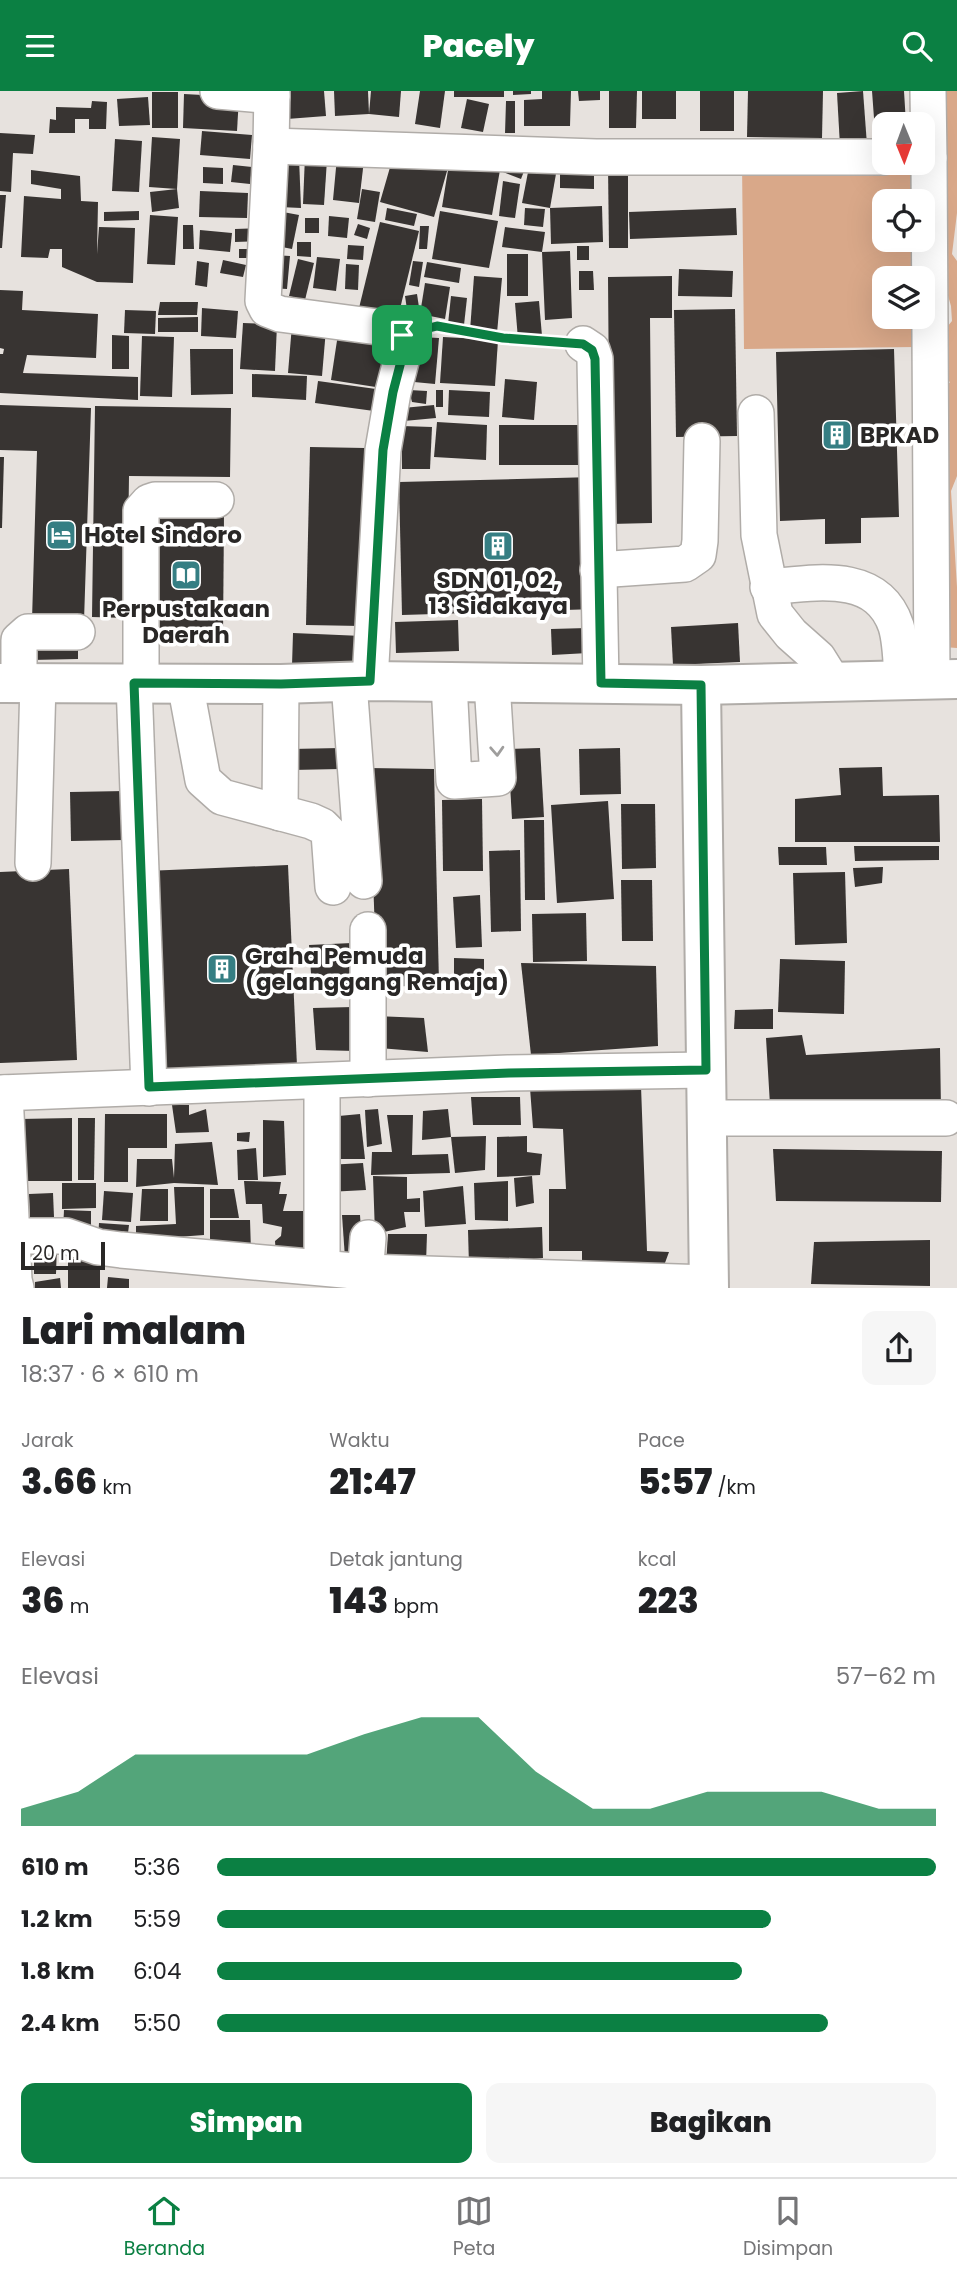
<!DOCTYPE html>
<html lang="id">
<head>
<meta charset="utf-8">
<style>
	:root { --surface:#fff; --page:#f6f6f6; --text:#202124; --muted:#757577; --line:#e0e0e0; --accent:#0b8043 }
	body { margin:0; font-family:Poppins,sans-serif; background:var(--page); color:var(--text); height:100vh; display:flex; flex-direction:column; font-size:26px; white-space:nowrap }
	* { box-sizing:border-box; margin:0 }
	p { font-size:23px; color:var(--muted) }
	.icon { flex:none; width:38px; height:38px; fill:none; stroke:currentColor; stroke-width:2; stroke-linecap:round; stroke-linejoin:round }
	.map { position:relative; height:1197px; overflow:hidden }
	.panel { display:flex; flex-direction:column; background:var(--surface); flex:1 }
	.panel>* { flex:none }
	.needle { width:46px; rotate:179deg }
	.fabs { position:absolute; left:872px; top:21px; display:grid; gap:14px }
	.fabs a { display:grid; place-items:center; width:63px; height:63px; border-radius:14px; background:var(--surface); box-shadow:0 7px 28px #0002; font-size:35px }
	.scale { position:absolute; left:21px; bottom:18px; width:84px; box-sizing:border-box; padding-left:7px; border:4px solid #292726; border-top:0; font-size:19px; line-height:24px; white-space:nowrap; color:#292726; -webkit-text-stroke:5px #fff; paint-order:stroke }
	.pin { position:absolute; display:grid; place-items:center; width:60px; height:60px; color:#fff; margin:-30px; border-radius:14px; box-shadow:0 4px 10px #0006 }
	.round { display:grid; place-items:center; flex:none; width:74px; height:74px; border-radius:14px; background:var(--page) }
	.summary { display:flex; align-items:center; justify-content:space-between; height:119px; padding:0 21px }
	h1 { font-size:38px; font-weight:800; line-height:52px }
	.metrics { display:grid; grid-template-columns:repeat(3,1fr); gap:10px; height:119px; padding:7px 21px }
	.metrics div { display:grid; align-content:center }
	.metrics b { font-size:35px; font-weight:800 }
	.metrics small { font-size:19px; font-weight:400 }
	.metrics p { font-size:19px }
	.chart { height:196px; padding:14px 21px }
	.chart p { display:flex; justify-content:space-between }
	.chart svg { width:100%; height:126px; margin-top:7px; fill:var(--accent); opacity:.7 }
	.primary-button { display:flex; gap:14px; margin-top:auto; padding:14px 21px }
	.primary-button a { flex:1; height:80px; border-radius:14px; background:var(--accent); color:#fff; font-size:28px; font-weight:800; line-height:80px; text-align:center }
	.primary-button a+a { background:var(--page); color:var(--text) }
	ul { padding:0 21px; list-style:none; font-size:23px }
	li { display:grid; grid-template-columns:112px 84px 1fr; align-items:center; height:52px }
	li i { height:18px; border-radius:9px; background:var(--accent) }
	header { display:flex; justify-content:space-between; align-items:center; height:91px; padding:0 21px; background:var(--accent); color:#fff; font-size:32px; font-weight:800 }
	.tabs { display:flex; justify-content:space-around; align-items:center; height:98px; border-top:2px solid var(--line); background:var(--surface); font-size:19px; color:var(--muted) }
	.tabs a { display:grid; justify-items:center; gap:4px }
	.tabs .on { color:var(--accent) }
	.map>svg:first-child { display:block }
	.green { fill:#d9a889 }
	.building { fill:#383432 }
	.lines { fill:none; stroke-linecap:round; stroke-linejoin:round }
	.minor-casing { stroke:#b0aca8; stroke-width:38 }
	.major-casing { stroke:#b0aca8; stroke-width:42 }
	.path { stroke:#918e8b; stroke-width:4.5; stroke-dasharray:5 5; stroke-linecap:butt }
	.minor { stroke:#fff; stroke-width:35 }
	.major { stroke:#fff; stroke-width:38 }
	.oneway { stroke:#9f9e9d }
	.route-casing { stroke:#fff; stroke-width:14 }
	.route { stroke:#0b8043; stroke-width:9 }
	.labels { text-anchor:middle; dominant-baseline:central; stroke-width:7; stroke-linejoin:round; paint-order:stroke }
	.poi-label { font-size:23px; font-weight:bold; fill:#292726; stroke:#fff; text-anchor:start }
</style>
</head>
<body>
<header><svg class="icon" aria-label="menu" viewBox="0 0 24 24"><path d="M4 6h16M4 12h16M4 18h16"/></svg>Pacely<svg class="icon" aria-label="search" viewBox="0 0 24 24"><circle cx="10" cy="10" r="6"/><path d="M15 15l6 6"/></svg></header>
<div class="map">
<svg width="957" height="1197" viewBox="0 0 957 1197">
	<rect width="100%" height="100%" fill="#e7e2de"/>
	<!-- green -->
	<g class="green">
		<path d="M935,0H957V122L952,163L957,170V385L951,400L957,496V557L915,554L913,438L916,288L950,292L933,253L952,230L951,215L940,177Z"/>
		<path d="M742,72H914V110H884V149H914L915,187H884V226H915V256L744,258Z"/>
	</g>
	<!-- building -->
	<g class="building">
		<path d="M285,0H324L326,25L287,28Z"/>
		<path d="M334,0H368L369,23L335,25Z"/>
		<path d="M371,0H401L399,26L369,23Z"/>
		<path d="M420,0H445L440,37L415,33Z"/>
		<rect x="454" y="0" width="50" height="6"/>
		<path d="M513,0H531V3L513,4Z"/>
		<path d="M542,0H571L570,35H524V9L542,8Z"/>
		<path d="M578,0H600V9L579,10Z"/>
		<path d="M609,0H637L636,37H609Z"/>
		<rect x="642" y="0" width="34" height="28"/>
		<rect x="700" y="0" width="34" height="40"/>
		<path d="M748,0H823L822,47L747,46Z"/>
		<path d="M863,0L867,54L840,55L837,2Z"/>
		<path d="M872,0H904L906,33H884V54H876Z"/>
		<rect x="152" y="1" width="26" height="36"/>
		<path d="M184,3L239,6L237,40L183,37Z"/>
		<path d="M148,6L150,34L119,35L117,8Z"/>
		<path d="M467,8L489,13L483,41L461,37Z"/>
		<path d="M92,10L107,11L106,38H89V28H75V42H49L50,28L56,29V16L91,17Z"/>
		<path d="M506,10H515V42H505Z"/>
		<path d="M202,40L252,44L250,68L200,64Z"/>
		<path d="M0,42L35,44L33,63L13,62L11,101L0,100Z"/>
		<path d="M152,46L180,48L177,98L149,96Z"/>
		<path d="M115,48L142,50L139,101L112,100Z"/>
		<path d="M305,65L327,69L324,114L303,113Z"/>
		<path d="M277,66L299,67L301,117L280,116Z"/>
		<path d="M337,66L364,69L359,112L333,109Z"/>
		<path d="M393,66L450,71L500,79L492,124L442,116L449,73L434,126L380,111Z"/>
		<path d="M508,68L526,75L521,88L503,81Z"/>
		<path d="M530,71L557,77L550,117L522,112Z"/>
		<path d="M233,74L252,76L250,93L231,91Z"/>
		<path d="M608,75H628V157H609Z"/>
		<path d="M203,76L223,77V93L203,92Z"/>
		<path d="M31,79L80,85L81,110L98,111L97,163L99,136L135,137L133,192L97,191L62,176V158H50L48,167L21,166L24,105L61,108V98L31,93Z"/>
		<path d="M560,80H594V98L560,97Z"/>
		<path d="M503,90L520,93L515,127L499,125Z"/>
		<path d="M177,98L179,117L152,121L150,101Z"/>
		<path d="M362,98L380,101L375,131L357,128Z"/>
		<path d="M200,100L248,102L247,127L199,126Z"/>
		<path d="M0,104H6L2,157H0Z"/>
		<path d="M602,115L603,151L551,153L550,117Z"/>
		<path d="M387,117L417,123L414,135L385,129Z"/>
		<path d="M525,117L545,118L543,136L524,134Z"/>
		<path d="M736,117L737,144L630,148L629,121Z"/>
		<path d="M139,120V129L104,130V121Z"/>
		<path d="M440,120L498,130L489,177L432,168Z"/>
		<path d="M283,121L299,124L292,158L277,155Z"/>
		<path d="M150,124L178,126L175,174L147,173Z"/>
		<path d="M329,125L349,127L347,147L328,145Z"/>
		<rect x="305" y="127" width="14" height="15"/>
		<path d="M380,131L419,140L398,226L359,217Z"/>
		<path d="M358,133L370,137L367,148L354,144Z"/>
		<path d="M183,134H193L194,158H183Z"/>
		<path d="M420,135H429L427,158H419Z"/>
		<path d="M505,136L545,141L542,161L570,160L572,227L545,229L542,161L502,156Z"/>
		<path d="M260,137V150L235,151V138Z"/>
		<path d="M200,139L232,142L230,161L199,158Z"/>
		<path d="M297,151H311V166L297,165Z"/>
		<path d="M348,154L364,155L363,169L347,168Z"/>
		<rect x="577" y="155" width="12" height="14"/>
		<rect x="239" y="158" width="11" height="9"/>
		<rect x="507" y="163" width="21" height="42"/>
		<path d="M273,164L290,165L287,198L270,197Z"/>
		<path d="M317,166L340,168L336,200L313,197Z"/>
		<path d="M298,168L314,172L305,209L289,205Z"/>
		<path d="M223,169L246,174L243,186L220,182Z"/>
		<path d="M197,170L209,172L207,196L195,194Z"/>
		<path d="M413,170L423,171L419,196L409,194Z"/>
		<path d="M427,171L461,177L459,192L424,186Z"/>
		<path d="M346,173L359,174L358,199L345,198Z"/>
		<path d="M679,178L733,180L732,206L678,205Z"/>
		<path d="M579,180H593L594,199H579Z"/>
		<path d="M474,185L502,187L497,242L470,240Z"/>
		<path d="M672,185V227H650L652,432L610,433L608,186Z"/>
		<path d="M425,192L450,196L445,228L420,223Z"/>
		<path d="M0,199L23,200L22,219L98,223L96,267L27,264L23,282L138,286V309L0,302V263H3L4,258L0,257Z"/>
		<path d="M417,203L420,223L408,225L405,205Z"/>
		<path d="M451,205L467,207L464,234L448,233Z"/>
		<path d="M539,210L542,245L518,248L515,212Z"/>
		<path d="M160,211H198L197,224H158Z"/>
		<path d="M202,217L238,220L236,247L201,245Z"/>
		<path d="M735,218L737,345L676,346L674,219Z"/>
		<path d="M125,219L156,220L155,243L124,242Z"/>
		<path d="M198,226V241H158V227Z"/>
		<path d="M243,232L277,233L275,280L240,278Z"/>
		<path d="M292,234L326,238L322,285L288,282Z"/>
		<path d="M338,243L389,251L382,297L331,289Z"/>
		<path d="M112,244L129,245V278H112Z"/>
		<path d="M142,245L174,246L172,306L140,305Z"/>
		<path d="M419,246L439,247L435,293L414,291Z"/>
		<path d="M443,246L498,249L495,295L440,292Z"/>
		<path d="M190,258H233V303L191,304Z"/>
		<path d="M894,258L899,426L861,427V452L825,453V428L780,430L776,261Z"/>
		<path d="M252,283L307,285L306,309L252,306Z"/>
		<path d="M505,288L537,291L534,329L502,326Z"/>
		<path d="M318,290L376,298L374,320L315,312Z"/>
		<path d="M409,299L427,300L426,313L412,311Z"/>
		<rect x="436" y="299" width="7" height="17"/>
		<path d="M449,299L490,301L489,326L448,324Z"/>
		<path d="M0,314L91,317L84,530L32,529L37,360L0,359Z"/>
		<path d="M434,314L436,327L404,330L403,317Z"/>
		<path d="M95,315L231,317L230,386L129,385L127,527L92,526Z"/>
		<path d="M437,331L487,334L486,369L434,366Z"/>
		<rect x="499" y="334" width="87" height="40"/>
		<path d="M402,335L432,336L430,378H402Z"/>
		<path d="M310,356L365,357L361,535L306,534Z"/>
		<path d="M0,366H4L2,437H0Z"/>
		<path d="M594,386L597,518L402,524L399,391Z"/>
		<path d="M148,423L224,424L223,544L147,543Z"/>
		<path d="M458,529L459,560L396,562L395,531Z"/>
		<path d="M738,532L740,571L673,574L671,536Z"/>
		<path d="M587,537L588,562L552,564L551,538Z"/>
		<path d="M293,542L362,545L361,578L292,575Z"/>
		<path d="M78,550V568L31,569L30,551Z"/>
		<path d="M340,657V678L292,679L291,658Z"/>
		<path d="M540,657L544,726L512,728L508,658Z"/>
		<path d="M620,657L621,703L580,704L579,658Z"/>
		<path d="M882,676L883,705L939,704L940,751H795V708L841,704L839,677Z"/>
		<path d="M369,677L434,678L439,893L377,897Z"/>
		<path d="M125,700L126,749L71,750L70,701Z"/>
		<path d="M482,708L483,780H443L442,709Z"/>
		<path d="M608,710L614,808L557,812L551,714Z"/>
		<path d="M621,713H655L656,777L622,778Z"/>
		<path d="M524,729H544L545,809H525Z"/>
		<path d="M854,755H939V769L855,770Z"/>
		<path d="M778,756H826L827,774H779Z"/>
		<path d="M520,759L521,840L491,841L489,760Z"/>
		<path d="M288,774L297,975L155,982L146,780Z"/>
		<path d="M883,776L882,792L855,796L853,777Z"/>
		<path d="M69,778L77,969L0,972V781Z"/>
		<path d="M845,781L847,852L795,854L793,782Z"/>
		<path d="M621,789H652L653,850H622Z"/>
		<path d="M480,804L482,856L456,857L453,806Z"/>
		<path d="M586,822L587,870L533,871L532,823Z"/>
		<path d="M352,852L355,900L312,897L309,854Z"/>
		<path d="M454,867L484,868V891L454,890Z"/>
		<path d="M780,868L845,870L844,923L778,921Z"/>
		<path d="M521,872L656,875L658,955L531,964Z"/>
		<path d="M353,916L355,960L316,959L313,917Z"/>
		<path d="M773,918V938H734L735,919Z"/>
		<path d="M375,925L424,927L428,961L379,957Z"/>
		<path d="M802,944L806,964L940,957L941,1018L770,1014L766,947Z"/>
		<path d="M641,995L647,1160L669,1161L662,1180L582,1174V1160H549V1098H566L563,1038L533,1037L530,997Z"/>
		<path d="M471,1006H520L521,1034H473Z"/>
		<path d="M172,1014H189V1024L206,1018L209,1041L176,1042Z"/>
		<path d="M378,1018L382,1053L367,1056L365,1019Z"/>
		<path d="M448,1018L451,1046L422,1049L423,1020Z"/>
		<path d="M105,1023H167V1057H128V1091H104Z"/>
		<path d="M360,1023L365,1068H330L328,1026Z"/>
		<path d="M387,1024H413L412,1064L448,1063L450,1082L371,1084L372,1061H392Z"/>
		<path d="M72,1027V1090H19L20,1028Z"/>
		<path d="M78,1027H95L94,1089H78Z"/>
		<path d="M263,1029L284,1030L286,1084L263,1086Z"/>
		<path d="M250,1041L249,1051L237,1050V1042Z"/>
		<path d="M486,1045L485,1079L455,1082L451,1046Z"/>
		<path d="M527,1045V1061L542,1063L540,1084L497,1086V1046Z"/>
		<path d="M212,1051L218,1094L174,1092L136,1096L137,1068H172L174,1087L175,1053Z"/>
		<path d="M256,1057L258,1089H238L237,1059Z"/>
		<path d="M773,1058L942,1060L941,1111L776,1110Z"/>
		<path d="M363,1072L366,1099L328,1101L327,1074Z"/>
		<path d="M373,1085L407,1086V1108L420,1107V1121H404L406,1136L375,1143Z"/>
		<path d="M532,1085L534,1112L516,1116L514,1087Z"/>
		<path d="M244,1090L281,1091L279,1103H287L283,1120H319L311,1166L276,1165L275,1150L281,1145L282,1136L263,1132L262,1113H246Z"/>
		<path d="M508,1090V1130L475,1129L474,1092Z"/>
		<path d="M62,1092H96V1117L62,1118Z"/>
		<path d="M463,1095L466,1133L425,1136L423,1100Z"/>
		<path d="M174,1096H204V1144L177,1146V1152L136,1154V1135L176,1133Z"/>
		<path d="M142,1098H168V1130H140Z"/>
		<path d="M210,1098H234L239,1127H210Z"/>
		<path d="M104,1100L133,1102L131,1131L102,1129Z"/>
		<path d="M53,1102L54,1126L30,1127L29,1103Z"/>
		<path d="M64,1119L91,1120V1140L63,1139Z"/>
		<path d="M342,1124H360L363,1167H345Z"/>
		<path d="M210,1129H250L251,1161L210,1157Z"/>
		<path d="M99,1132L129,1134L127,1150L98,1149Z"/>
		<path d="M542,1136L543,1167L469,1175L468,1139Z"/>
		<path d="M388,1143H427L426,1172L386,1173Z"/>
		<path d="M930,1149V1195L811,1193L814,1151Z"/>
		<path d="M34,1152H57L56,1183H34Z"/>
		<path d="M68,1168L100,1169V1197H68Z"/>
		<path d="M108,1186L129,1188V1197H107Z"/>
		<path d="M60,1187L61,1197H35V1191Z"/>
	</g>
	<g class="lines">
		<!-- minor casing -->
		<g class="minor-casing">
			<g id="minor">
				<path d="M218,0L272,5"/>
				<path d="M272,0L271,55L263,210L267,218L280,223L393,238L402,245L405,255L393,301L383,359L370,590"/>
				<path d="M271,55L596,66H884"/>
				<path d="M922,67H929L928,0"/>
				<path d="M929,67L932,589"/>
				<path d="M583,253L592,259L595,268L601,592"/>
				<path d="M756,322L759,444L775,523L791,543L818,567L833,591"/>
				<path d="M598,479L685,473L698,464L700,450L702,350"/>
				<path d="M768,496C814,492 877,479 896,535C901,551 901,573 902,589"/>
				<path d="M449,591L454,690L498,687L492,592"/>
				<path d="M19,592V549L28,541H77"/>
				<path d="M134,592L149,997"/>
				<path d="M141,592V420L149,411L155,409H216"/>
				<path d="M185,592L203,689L222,706L311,730L322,735L329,742L333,796"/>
				<path d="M349,592L364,790"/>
				<path d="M280,722L281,593"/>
				<path d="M33,772L38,592"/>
				<path d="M368,988V839"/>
				<path d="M322,990V1176"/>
				<path d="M0,1002L508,982L706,979"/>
				<path d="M5,1002L14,1189L16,1197"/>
				<path d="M707,1027H946"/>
				<path d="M12,1145H66L98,1156L121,1159L365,1181L709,1192"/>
				<path d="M364,1197L368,1147"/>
			</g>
		</g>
		<!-- major casing -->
		<g class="major-casing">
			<g id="major">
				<path d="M0,592L281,593L370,590L701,594L957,588"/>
				<path d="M701,594L709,1197"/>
			</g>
		</g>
		<!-- path -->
		<path class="path" d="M430,236L437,235L503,247L553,251"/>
		<!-- minor -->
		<use href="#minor" class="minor"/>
		<!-- major -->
		<use href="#major" class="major"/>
	</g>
	<!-- one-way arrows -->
	<defs><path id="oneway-chevron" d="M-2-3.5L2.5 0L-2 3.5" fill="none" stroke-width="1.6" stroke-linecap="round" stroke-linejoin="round" transform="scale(1.75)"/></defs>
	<use class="oneway" href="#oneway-chevron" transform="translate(497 660) rotate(87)"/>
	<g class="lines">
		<!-- route casing -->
		<g class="route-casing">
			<path id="route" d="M437,235L503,247L583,253L592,259L595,268L601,592L701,594L706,979L509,982L149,996L134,592L281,593L370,590L383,359L393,301L405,255L402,244Z"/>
		</g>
		<!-- route -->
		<use href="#route" class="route"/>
	</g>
	<!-- icons -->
	<defs>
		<g id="building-square" transform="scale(1.575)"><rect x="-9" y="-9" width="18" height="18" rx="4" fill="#357e83" stroke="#fff"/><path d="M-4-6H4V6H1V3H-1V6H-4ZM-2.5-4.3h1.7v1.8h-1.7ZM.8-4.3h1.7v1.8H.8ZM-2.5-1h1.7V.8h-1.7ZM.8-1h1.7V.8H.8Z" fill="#fff"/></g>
		<g id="hotel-square" transform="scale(1.575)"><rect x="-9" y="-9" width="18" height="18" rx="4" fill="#357e83" stroke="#fff"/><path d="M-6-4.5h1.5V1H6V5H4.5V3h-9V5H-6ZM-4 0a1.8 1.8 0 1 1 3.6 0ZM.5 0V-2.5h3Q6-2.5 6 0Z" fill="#fff"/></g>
		<g id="library-square" transform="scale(1.575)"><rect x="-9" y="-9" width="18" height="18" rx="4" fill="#357e83" stroke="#fff"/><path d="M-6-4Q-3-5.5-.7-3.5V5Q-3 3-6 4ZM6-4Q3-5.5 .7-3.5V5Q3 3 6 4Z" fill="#fff"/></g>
	</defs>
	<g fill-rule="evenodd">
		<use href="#building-square" x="837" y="344"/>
		<use href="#hotel-square" x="61" y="444"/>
		<use href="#building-square" x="498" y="455"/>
		<use href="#library-square" x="186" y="484"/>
		<use href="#building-square" x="222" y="878"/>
	</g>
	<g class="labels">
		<!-- poi labels -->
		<g class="poi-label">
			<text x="860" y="344">BPKAD</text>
			<text x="84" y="444">Hotel Sindoro</text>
			<text x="498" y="489" text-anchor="middle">SDN 01, 02,<tspan x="498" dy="26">13 Sidakaya</tspan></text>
			<text x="186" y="518" text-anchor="middle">Perpustakaan<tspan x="186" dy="26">Daerah</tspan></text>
			<text x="245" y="865">Graha Pemuda<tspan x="245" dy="26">(gelanggang Remaja)</tspan></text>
		</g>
	</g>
</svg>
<div class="fabs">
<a><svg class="needle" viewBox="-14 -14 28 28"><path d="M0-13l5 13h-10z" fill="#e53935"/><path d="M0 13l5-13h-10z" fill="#757577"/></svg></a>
<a><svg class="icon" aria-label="locate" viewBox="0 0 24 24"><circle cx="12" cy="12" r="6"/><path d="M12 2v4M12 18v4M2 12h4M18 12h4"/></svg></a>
<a><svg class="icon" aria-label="layers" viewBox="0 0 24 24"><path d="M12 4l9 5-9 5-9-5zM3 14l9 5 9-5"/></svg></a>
</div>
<div class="scale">20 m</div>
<div class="pin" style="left:402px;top:244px;background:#1e9e55"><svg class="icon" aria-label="arrive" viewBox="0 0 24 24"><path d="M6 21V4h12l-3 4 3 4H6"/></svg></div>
</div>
<section class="panel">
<div class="summary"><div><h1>Lari malam</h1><p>18:37 · 6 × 610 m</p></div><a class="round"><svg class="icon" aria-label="share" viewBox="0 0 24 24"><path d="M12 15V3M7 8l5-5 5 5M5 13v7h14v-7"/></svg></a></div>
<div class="metrics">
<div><p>Jarak</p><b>3.66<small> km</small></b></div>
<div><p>Waktu</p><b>21:47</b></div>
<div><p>Pace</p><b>5:57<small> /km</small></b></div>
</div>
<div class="metrics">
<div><p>Elevasi</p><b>36<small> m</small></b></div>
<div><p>Detak jantung</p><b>143<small> bpm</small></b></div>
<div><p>kcal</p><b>223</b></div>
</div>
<div class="chart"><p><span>Elevasi</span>57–62 m</p>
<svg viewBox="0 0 160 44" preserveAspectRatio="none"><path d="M0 44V38L10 32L20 19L30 19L40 19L50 19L60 12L70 6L80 6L90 25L100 38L110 38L120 32L130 32L140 32L150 38L160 38V44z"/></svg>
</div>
<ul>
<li><b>610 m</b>5:36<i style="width:100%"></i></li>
<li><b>1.2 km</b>5:59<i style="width:77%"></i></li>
<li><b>1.8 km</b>6:04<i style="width:73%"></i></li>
<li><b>2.4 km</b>5:50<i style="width:85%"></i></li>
</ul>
<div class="primary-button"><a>Simpan</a><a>Bagikan</a></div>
</section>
<nav class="tabs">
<a class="on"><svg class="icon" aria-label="home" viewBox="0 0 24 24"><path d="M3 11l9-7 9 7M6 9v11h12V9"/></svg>Beranda</a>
<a><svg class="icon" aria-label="map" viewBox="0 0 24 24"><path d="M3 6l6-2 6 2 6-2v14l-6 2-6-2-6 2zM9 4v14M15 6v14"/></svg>Peta</a>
<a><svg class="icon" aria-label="saved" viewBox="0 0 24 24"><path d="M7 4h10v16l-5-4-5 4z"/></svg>Disimpan</a>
</nav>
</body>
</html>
